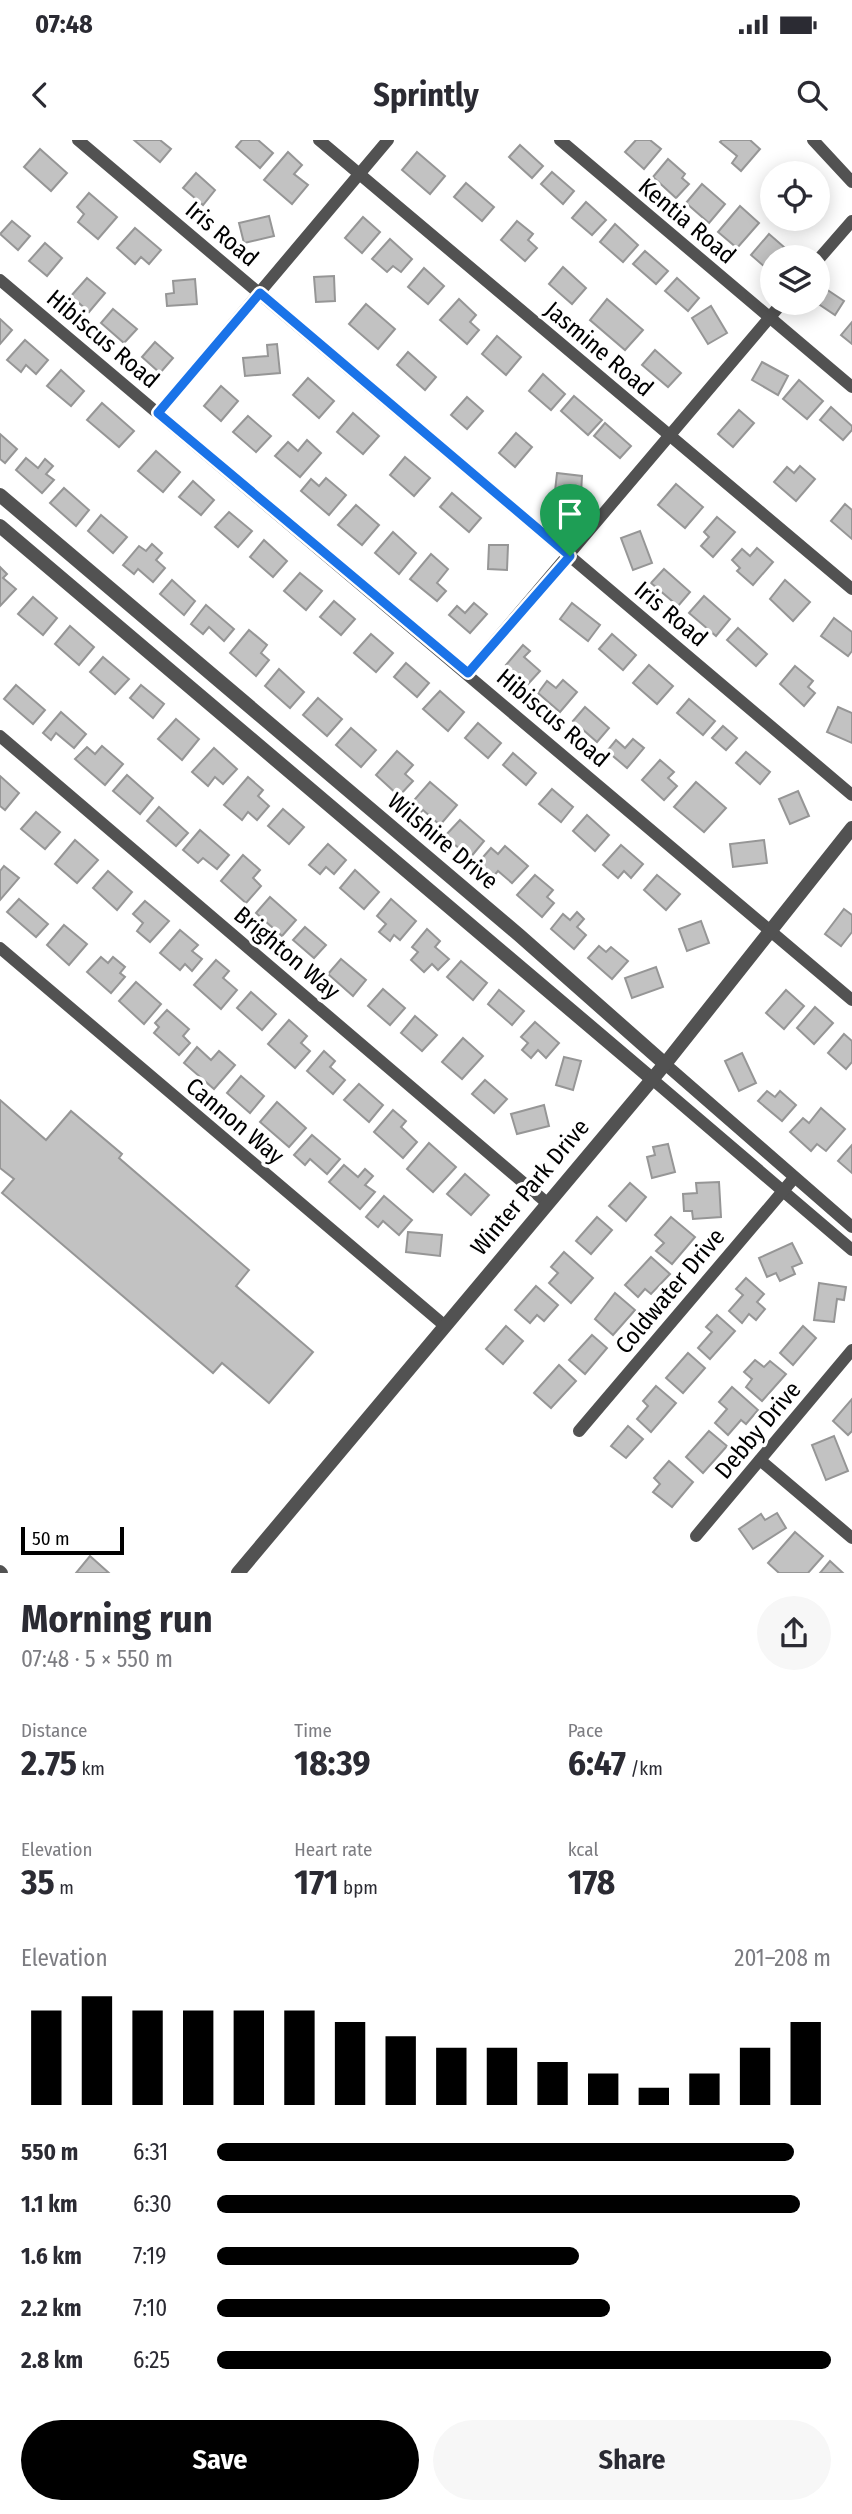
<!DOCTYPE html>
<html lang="en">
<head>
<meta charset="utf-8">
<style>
	:root { --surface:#fff; --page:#f7f7f7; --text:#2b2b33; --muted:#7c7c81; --accent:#000 }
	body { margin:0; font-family:"Fira Sans Condensed",sans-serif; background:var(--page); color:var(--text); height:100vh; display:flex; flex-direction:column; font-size:26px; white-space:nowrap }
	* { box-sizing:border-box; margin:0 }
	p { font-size:23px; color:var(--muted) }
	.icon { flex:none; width:38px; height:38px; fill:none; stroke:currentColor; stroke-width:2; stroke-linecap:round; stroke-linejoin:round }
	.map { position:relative; height:1433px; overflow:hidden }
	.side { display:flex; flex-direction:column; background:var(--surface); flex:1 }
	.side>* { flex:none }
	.buttons { position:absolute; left:760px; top:21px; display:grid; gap:14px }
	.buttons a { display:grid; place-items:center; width:70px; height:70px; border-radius:50%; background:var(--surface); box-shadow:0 4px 18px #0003; font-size:35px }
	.scale { position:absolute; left:21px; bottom:18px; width:103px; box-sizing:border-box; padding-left:7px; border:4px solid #000; border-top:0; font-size:19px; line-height:24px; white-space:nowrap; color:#000; -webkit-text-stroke:5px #fff; paint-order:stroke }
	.pin { position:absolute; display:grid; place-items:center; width:60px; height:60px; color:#fff; margin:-72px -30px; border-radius:50% 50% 50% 0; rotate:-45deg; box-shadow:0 0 7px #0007 }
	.pin .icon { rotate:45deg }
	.round { display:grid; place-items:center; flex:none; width:74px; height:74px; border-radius:37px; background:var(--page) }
	.headline { display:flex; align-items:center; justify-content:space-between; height:119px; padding:0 21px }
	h1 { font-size:38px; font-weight:700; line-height:52px }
	.figures { display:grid; grid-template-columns:repeat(3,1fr); gap:10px; height:119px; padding:7px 21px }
	.figures div { display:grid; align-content:center }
	.figures b { font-size:35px; font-weight:700 }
	.figures small { font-size:19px; font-weight:400 }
	.figures p { font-size:19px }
	.chart { height:196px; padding:14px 21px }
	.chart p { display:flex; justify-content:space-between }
	.chart svg { width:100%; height:126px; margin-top:7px; stroke:var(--accent); stroke-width:6 }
	.cta { display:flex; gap:14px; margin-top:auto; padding:14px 21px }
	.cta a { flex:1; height:80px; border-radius:42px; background:var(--accent); color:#fff; font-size:28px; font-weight:700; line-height:80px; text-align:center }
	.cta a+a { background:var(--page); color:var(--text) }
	ul { padding:0 21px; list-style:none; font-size:23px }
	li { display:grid; grid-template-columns:112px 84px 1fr; align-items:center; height:52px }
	li i { height:18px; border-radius:9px; background:var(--accent) }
	.status { display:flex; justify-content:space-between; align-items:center; height:49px; padding:0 35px; background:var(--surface); direction:ltr }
	.status svg { height:19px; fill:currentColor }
	header { display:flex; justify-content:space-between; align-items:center; height:91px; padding:0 21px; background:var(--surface); font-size:32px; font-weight:700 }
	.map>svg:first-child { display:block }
	.building { fill:#c2c2c2; stroke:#969696; stroke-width:2 }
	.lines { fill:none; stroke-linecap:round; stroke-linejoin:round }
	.minor { stroke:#525252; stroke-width:12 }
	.tertiary { stroke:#525252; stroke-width:14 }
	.route-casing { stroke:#fff; stroke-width:14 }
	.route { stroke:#1a73e8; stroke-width:9 }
	.labels { text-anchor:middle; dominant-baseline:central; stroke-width:7; stroke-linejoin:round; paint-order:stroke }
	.street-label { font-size:24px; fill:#000; stroke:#fff }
</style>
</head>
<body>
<div class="status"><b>07:48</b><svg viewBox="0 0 49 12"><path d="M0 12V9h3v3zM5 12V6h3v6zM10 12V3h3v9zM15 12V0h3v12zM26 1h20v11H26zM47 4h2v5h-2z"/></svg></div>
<header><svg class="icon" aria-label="back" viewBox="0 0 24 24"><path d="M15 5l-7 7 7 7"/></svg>Sprintly<svg class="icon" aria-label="search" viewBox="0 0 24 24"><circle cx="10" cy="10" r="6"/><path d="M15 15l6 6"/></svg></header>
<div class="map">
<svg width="852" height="1433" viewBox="0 0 852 1433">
	<rect width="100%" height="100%" fill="#fff"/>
	<!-- building -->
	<g class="building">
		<path d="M134,0H160L171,9L160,22Z"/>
		<path d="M242,0H258L273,13L260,28L236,7Z"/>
		<path d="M636,0H650L661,9L644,29L625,12Z"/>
		<path d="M722,0H750L760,9L741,31L732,23L737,16L720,2Z"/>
		<path d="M520,5L543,26L532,38L509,17Z"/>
		<path d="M40,9L67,33L51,51L24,27Z"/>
		<path d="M288,12L302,25L294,34L308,45L292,64L264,40Z"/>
		<path d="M417,12L445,36L430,54L402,30Z"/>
		<path d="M668,19L685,34L682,38L689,44L676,58L653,37Z"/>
		<path d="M552,32L574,51L563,64L541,44Z"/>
		<path d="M196,33L215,50L203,65L183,48Z"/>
		<path d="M466,43L494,67L482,81L454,57Z"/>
		<path d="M702,44L725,64L709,83L686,63Z"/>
		<path d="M89,53L117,77L98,99L78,82L84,74L77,67Z"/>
		<path d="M586,62L606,80L592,95L572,78Z"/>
		<path d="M740,66L759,83L737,108L718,92Z"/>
		<path d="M269,76L274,96L244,103L239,83Z"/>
		<path d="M363,77L380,92L362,113L345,98Z"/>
		<path d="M12,81L30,96L18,110L0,94Z"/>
		<path d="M517,81L533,94L528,100L537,108L525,121L501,100Z"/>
		<path d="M615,84L638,105L623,122L600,102Z"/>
		<path d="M135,88L161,110L149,124L141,117L135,124L117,108Z"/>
		<path d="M769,94L784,107L775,117H772L766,128L751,115Z"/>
		<path d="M390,99L412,119L401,132L393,126L387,132L372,119Z"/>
		<path d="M45,103L62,118L47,136L29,121Z"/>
		<path d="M645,111L668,131L656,144L633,124Z"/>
		<path d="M563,127L586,148L572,164L549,144Z"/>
		<path d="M424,128L444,146L428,164L408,147Z"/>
		<path d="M334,136L335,161L316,162L314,137Z"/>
		<path d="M87,138L105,153L89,172L71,156Z"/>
		<path d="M677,138L699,158L688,171L665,151Z"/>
		<path d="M195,139L197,164L167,166L166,154L174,153L173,141Z"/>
		<path d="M826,149L844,161L835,175L817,163Z"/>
		<path d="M459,159L476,175L470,182L479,190L467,204L440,180Z"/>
		<path d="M607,159L643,190L625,210L590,180Z"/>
		<path d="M366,164L395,189L378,209L349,184Z"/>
		<path d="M711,166L727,193L708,204L692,178Z"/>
		<path d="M113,169L137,189L124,203L101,183Z"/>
		<path d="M0,179L12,190L0,204Z"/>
		<path d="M852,182V204L841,195Z"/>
		<path d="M497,196L521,217L506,235L482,214Z"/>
		<path d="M25,200L48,220L36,234L26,225L21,232L7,220Z"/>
		<path d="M155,202L173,218L160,233L142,217Z"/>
		<path d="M277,204L280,233L245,236L243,218L268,216L267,205Z"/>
		<path d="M655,210L681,233L668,247L642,225Z"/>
		<path d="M408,212L436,237L425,250L397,225Z"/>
		<path d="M762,222L788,236L778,255L752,240Z"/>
		<path d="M61,230L84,251L71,266L47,246Z"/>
		<path d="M543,234L565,254L551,270L529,251Z"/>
		<path d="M308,238L334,261L319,278L293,255Z"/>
		<path d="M799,240L823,261L807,279L783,259Z"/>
		<path d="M221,246L238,261L221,281L204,266Z"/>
		<path d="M574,256L602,280L588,295L561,271Z"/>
		<path d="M467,257L483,271L467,289L451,275Z"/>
		<path d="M102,263L134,291L119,307L87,280Z"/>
		<path d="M831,267L852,286V290L843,300L820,280Z"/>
		<path d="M739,270L754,283L733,307L718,294Z"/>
		<path d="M353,273L379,296L363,314L337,292Z"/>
		<path d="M248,276L271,296L256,312L233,292Z"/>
		<path d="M605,283L631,306L620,318L594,296Z"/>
		<path d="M516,293L532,307L515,327L499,313Z"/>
		<path d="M0,294L17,309L5,323L0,319Z"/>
		<path d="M307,300L321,313L300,337L275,316L288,302L298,311Z"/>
		<path d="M156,311L180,332L163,352L138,331Z"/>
		<path d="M405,317L430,338L414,356L390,335Z"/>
		<path d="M26,318L38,328L45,319L53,326L46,334L54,340L42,353L16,330Z"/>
		<path d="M800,326L815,339L796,361L774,342L787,327L794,333Z"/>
		<path d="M557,333L582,336L581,354L555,351Z"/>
		<path d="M326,338L346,355L329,375L301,351L311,339L319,346Z"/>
		<path d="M193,341L214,360L201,375L179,357Z"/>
		<path d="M676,344L703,367L685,388L658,365Z"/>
		<path d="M64,348L89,370L76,386L50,363Z"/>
		<path d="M452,353L481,378L469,392L440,367Z"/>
		<path d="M845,364L852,370V399L831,381Z"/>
		<path d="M356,365L379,385L362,405L338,385Z"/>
		<path d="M229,372L252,391L238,407L215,387Z"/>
		<path d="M101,375L127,397L113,413L88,391Z"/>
		<path d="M717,377L735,392L713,417L701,406L709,397L704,392Z"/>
		<path d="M640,391L652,423L633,430L621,398Z"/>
		<path d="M393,392L416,413L399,434L375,413Z"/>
		<path d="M264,400L287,421L273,437L250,417Z"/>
		<path d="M152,404L162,413L156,420L165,428L153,442L138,429L134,434L123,425L139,406L146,411Z"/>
		<path d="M489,405H508L507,430L488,429Z"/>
		<path d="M757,408L773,422L753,445L737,431L740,428L732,420L742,409L750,416Z"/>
		<path d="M431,414L448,429L437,443L446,451L437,461L410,439Z"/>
		<path d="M0,427L7,434L3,438L16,449L0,466Z"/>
		<path d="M664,429L690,452L678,466L651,443Z"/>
		<path d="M300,433L322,451L306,470L284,451Z"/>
		<path d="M172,440L195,461L184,475L160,454Z"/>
		<path d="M785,440L810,462L793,481L770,459Z"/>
		<path d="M704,456L730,479L716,496L689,473Z"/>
		<path d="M33,457L57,478L43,495L18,474Z"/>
		<path d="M334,461L355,479L341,495L320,477Z"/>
		<path d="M474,463L487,474L470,493L449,475L457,466L465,473Z"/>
		<path d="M572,463L600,485L588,501L560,479Z"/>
		<path d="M206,465L234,489L224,501L209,487L203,494L191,484Z"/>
		<path d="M834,478L852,492V511L848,516L821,496Z"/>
		<path d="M70,486L94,507L79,525L55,504Z"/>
		<path d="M738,488L767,514L756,526L727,500Z"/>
		<path d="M249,490L267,505L261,513L269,520L256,536L230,513Z"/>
		<path d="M371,494L393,513L376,532L354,513Z"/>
		<path d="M612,494L636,515L623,530L599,509Z"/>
		<path d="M523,505L530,511L524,517L540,531L528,544L506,525Z"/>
		<path d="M103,517L129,539L115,554L90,532Z"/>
		<path d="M406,523L429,543L417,557L394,537Z"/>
		<path d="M649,525L673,546L657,564L633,543Z"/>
		<path d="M795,526L813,541L808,547L815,553L804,566L780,544Z"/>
		<path d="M279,529L304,552L290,568L265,546Z"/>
		<path d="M563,540L577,552L560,572L538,553L547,541L556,548Z"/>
		<path d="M16,545L45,570L33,584L4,559Z"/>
		<path d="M141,545L164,564L153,578L130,558Z"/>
		<path d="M440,551L464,572L448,591L423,569Z"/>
		<path d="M318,558L342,579L327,596L303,575Z"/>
		<path d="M689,559L715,581L703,595L677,573Z"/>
		<path d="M585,567L609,588L597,602L573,581Z"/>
		<path d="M838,567L852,573V603L827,592Z"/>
		<path d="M61,572L86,594L74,608L56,593L51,600L43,593Z"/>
		<path d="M176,579L199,599L182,620L158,599Z"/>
		<path d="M478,583L501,603L488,618L465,598Z"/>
		<path d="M723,586L737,598L726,610L712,598Z"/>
		<path d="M351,588L376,610L361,627L336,605Z"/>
		<path d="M633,599L644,608L627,628L607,611L616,600L625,608Z"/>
		<path d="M102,606L123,624L105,645L75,619L87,607L95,614Z"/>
		<path d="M214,608L237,629L223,644L215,637L208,646L192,632Z"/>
		<path d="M397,611L413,625L405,634L413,641L399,656L376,635Z"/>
		<path d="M746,612L770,632L760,644L736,623Z"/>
		<path d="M513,613L536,633L526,645L503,625Z"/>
		<path d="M660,620L674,632L668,638L677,646L664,660L642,640Z"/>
		<path d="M127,635L153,658L140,674L113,651Z"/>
		<path d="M0,636L19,653L5,670L0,666Z"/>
		<path d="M248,637L263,650L258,656L269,666L257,680L248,672L242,680L224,665Z"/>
		<path d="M430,642L457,665L440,685L423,670L418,675L408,667Z"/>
		<path d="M696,642L726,668L704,692L674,667Z"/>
		<path d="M552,649L573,667L561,682L539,664Z"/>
		<path d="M798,651L809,676L790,684L779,659Z"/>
		<path d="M159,667L188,693L176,706L147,681Z"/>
		<path d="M283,669L304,687L289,704L268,686Z"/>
		<path d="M36,672L60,692L45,709L21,689Z"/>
		<path d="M587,675L609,695L595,711L573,691Z"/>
		<path d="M460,680L484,701L470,718L445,696Z"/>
		<path d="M200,690L229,715L217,729L203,718L198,723L183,710Z"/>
		<path d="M75,700L98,720L77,743L55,724Z"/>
		<path d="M764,700L767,723L733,727L730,704Z"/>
		<path d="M328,704L346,720L334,734L326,727L320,734L309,725Z"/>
		<path d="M621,705L643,724L631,738L624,731L618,738L603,725Z"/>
		<path d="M505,706L528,726L512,743L498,731L492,738L477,724L491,708L498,714Z"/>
		<path d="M243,715L260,730L253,738L261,746L246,763L221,741Z"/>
		<path d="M4,726L19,738L0,760V731Z"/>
		<path d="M355,730L379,752L364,769L340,748Z"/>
		<path d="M108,731L132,752L117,770L93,748Z"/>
		<path d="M535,735L553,750L547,757L554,763L542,777L517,755Z"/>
		<path d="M657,735L680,754L666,770L644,750Z"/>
		<path d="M270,757L296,780L282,796L256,773Z"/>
		<path d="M19,759L48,784L36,797L7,772Z"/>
		<path d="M391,759L416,781L400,800L394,795L390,801L379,792L386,784L377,776Z"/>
		<path d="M145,761L169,781L150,802L137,791L143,783L133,774Z"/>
		<path d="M844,769L852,775V792L841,806L825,794Z"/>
		<path d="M577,772L584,779L577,787L586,795L574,809L551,789L563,774L570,780Z"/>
		<path d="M701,781L709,803L687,811L679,789Z"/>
		<path d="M64,785L87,804L69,825L47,805Z"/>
		<path d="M305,787L326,805L314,818L293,800Z"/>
		<path d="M427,789L440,801L435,807L449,819L438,830L432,824L424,832L411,820L418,812L412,807Z"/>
		<path d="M180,790L198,805L192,811L202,819L192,831L185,824L180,830L160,813Z"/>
		<path d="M599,806L606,812L611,807L628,821L612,839L588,818Z"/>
		<path d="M101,817L108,823L113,817L125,827L120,833L125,837L111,853L87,832Z"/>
		<path d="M341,819L366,840L353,856L328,834Z"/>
		<path d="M216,820L229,831L223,838L237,850L221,869L194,845Z"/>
		<path d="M461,821L487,843L473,860L447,837Z"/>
		<path d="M656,827L663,847L632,858L625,838Z"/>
		<path d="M136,842L161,864L144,884L119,861Z"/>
		<path d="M383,849L405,868L390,885L368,866Z"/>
		<path d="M499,850L524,871L512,885L488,864Z"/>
		<path d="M786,850L804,866L784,889L766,873Z"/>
		<path d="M251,852L276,874L262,890L237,868Z"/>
		<path d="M815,867L833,883L814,904L797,888Z"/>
		<path d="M167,870L189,889L183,896L190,903L179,915L154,893L159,887L155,883Z"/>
		<path d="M415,876L437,895L422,911L401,893Z"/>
		<path d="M289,880L307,896L301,903L310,911L295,928L268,904Z"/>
		<path d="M535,882L559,903L546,918L538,910L531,918L522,910L528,903L521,897Z"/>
		<path d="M844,894L852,901V922L846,929L828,913Z"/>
		<path d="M463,898L483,916L462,939L442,922Z"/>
		<path d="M197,907L211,920L219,911L235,925L214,949L184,923Z"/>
		<path d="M324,911L335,921L330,927L345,940L333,954L307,931Z"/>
		<path d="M742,913L756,943L739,951L725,921Z"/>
		<path d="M564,917L581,921L573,950L556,945Z"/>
		<path d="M241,936L264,956L250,973L227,953Z"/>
		<path d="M485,940L507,959L494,973L472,954Z"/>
		<path d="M359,944L383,965L369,982L344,960Z"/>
		<path d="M767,951L775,957L780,951L796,965L782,981L758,961Z"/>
		<path d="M0,960L46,1000L71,971L122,1014L119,1018L249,1130L236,1146L313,1212L269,1263L222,1223L213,1233L2,1053L14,1039L0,1028Z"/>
		<path d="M277,962L306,988L289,1007L260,982Z"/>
		<path d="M544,965L549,986L517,994L511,974Z"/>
		<path d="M821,968L845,989L826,1011L817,1004L811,1011L790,992L803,978L809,983Z"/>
		<path d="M393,970L406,981L401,987L417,1002L403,1018L374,992Z"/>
		<path d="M312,995L340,1019L327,1034L310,1019L305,1025L294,1015Z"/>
		<path d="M429,1003L456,1027L433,1052L407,1029Z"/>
		<path d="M668,1004L675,1032L652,1038L647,1017L655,1015L653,1007Z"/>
		<path d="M852,1005V1033L838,1021Z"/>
		<path d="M344,1025L358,1037L365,1029L373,1036L365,1045L375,1052L360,1069L329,1042Z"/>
		<path d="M465,1034L489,1055L471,1075L447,1054Z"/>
		<path d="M719,1042L721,1077L693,1079L692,1071H684L683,1054L697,1053L696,1043Z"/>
		<path d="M630,1043L646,1057L626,1081L609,1066Z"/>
		<path d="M384,1056L412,1080L399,1095L383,1081L378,1087L366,1077Z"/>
		<path d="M597,1077L612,1090L591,1114L576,1101Z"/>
		<path d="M671,1077L695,1097L672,1124L656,1111L664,1103L655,1095Z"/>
		<path d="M408,1092L442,1095L440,1116L406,1112Z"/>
		<path d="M792,1103L802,1123L792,1127L795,1134L780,1141L776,1133L767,1137L759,1118Z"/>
		<path d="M564,1112L593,1138L571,1163L549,1143L558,1133L551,1127Z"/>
		<path d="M651,1117L670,1134L651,1154L645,1149L638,1157L625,1145Z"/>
		<path d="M746,1138L764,1154L757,1162L765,1169L756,1180L749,1174L742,1183L729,1171L743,1155L736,1149Z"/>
		<path d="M819,1143L846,1147L844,1160L837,1159L834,1182L814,1180Z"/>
		<path d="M536,1146L558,1165L544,1181L537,1175L530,1183L515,1170Z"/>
		<path d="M615,1153L635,1170L613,1195L595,1179Z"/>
		<path d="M717,1175L735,1191L710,1219L698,1208L712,1192L706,1187Z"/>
		<path d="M506,1186L523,1201L503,1224L486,1209Z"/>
		<path d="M803,1186L816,1198L793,1225L780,1213Z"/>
		<path d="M592,1195L607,1208L585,1234L569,1220Z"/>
		<path d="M688,1213L705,1228L683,1253L666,1238Z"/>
		<path d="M755,1220L764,1227L770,1221L786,1234L762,1261L746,1247L752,1239L744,1232Z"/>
		<path d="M559,1225L576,1241L551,1268L534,1253Z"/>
		<path d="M656,1246L676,1263L651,1292L637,1279L648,1266L643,1261Z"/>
		<path d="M732,1247L758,1270L746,1284L741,1280L728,1295L715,1283L727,1269L719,1262Z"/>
		<path d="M852,1259V1291L848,1295L833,1281Z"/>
		<path d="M628,1286L643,1299L626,1318L611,1306Z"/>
		<path d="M709,1291L727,1306L703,1333L686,1317Z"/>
		<path d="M834,1296L848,1331L826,1340L812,1305Z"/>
		<path d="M669,1321L693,1342L672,1367L653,1352L660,1344L654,1338Z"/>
		<path d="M777,1373L786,1388L753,1409L739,1389L761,1374L765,1380Z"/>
		<path d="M795,1392L823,1416L808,1433H779L768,1423Z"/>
		<path d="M90,1416L109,1433H76Z"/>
		<path d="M830,1421L843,1433H820Z"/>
	</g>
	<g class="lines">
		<!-- minor -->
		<g class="minor">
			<path d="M78,0L852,655"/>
			<path d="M319,0L852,449"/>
			<path d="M560,0L852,247"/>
			<path d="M813,0L852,42"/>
			<path d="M817,121L852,81"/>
			<path d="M0,140L852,860"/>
			<path d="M158,273L388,0"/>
			<path d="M468,533L782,163"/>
			<path d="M0,596L547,1063"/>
			<path d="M0,808L444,1185"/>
			<path d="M665,924L852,1087"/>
			<path d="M652,939L852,1110"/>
			<path d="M579,1291L794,1038"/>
			<path d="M760,1320L852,1398"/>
			<path d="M696,1396L852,1210"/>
			<path d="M0,1431L2,1433"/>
		</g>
		<!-- tertiary -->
		<g class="tertiary">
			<path d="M0,355L519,795L665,924"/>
			<path d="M0,386L652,939"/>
			<path d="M238,1433L665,924L852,688"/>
		</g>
	</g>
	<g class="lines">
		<!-- route casing -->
		<g class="route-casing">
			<path id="route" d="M260,153L570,416L468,533L158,273Z"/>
		</g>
		<!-- route -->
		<use href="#route" class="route"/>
	</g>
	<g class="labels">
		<!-- street labels -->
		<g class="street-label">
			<text transform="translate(687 81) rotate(40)">Kentia Road</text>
			<text transform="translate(222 94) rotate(40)">Iris Road</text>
			<text transform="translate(103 199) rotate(40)">Hibiscus Road</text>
			<text transform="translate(599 209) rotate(40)">Jasmine Road</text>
			<text transform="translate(671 474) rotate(40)">Iris Road</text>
			<text transform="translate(553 578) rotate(40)">Hibiscus Road</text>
			<text transform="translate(443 701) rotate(40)">Wilshire Drive</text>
			<text transform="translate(287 813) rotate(40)">Brighton Way</text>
			<text transform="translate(235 981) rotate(40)">Cannon Way</text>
			<text transform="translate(530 1047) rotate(-50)">Winter Park Drive</text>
			<text transform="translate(670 1151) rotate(-50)">Coldwater Drive</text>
			<text transform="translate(758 1290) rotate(-50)">Debby Drive</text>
		</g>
	</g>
</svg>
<div class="buttons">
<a><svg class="icon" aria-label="locate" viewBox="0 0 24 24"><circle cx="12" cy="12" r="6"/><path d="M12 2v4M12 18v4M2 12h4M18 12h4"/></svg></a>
<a><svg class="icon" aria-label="layers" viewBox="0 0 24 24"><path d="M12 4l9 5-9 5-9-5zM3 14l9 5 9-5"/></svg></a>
</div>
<div class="scale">50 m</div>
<div class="pin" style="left:570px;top:416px;background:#1e9e55"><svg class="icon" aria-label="arrive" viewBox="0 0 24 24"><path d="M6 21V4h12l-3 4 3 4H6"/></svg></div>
</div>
<section class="side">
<div class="headline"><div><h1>Morning run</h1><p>07:48 · 5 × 550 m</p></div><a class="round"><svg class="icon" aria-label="share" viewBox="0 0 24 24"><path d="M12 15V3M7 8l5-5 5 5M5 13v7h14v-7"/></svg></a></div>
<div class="figures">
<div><p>Distance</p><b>2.75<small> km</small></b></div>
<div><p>Time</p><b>18:39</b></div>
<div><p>Pace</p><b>6:47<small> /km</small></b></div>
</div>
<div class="figures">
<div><p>Elevation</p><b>35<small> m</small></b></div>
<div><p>Heart rate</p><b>171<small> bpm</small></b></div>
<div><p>kcal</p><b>178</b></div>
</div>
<div class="chart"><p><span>Elevation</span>201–208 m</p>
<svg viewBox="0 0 160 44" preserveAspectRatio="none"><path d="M5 44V11M15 44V6M25 44V11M35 44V11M45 44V11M55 44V11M65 44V15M75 44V20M85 44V24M95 44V24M105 44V29M115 44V33M125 44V38M135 44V33M145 44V24M155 44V15"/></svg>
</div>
<ul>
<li><b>550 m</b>6:31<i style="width:94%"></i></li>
<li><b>1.1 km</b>6:30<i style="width:95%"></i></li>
<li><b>1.6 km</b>7:19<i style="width:59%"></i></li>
<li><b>2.2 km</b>7:10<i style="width:64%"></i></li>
<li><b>2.8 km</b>6:25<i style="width:100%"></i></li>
</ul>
<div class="cta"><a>Save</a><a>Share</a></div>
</section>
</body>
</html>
